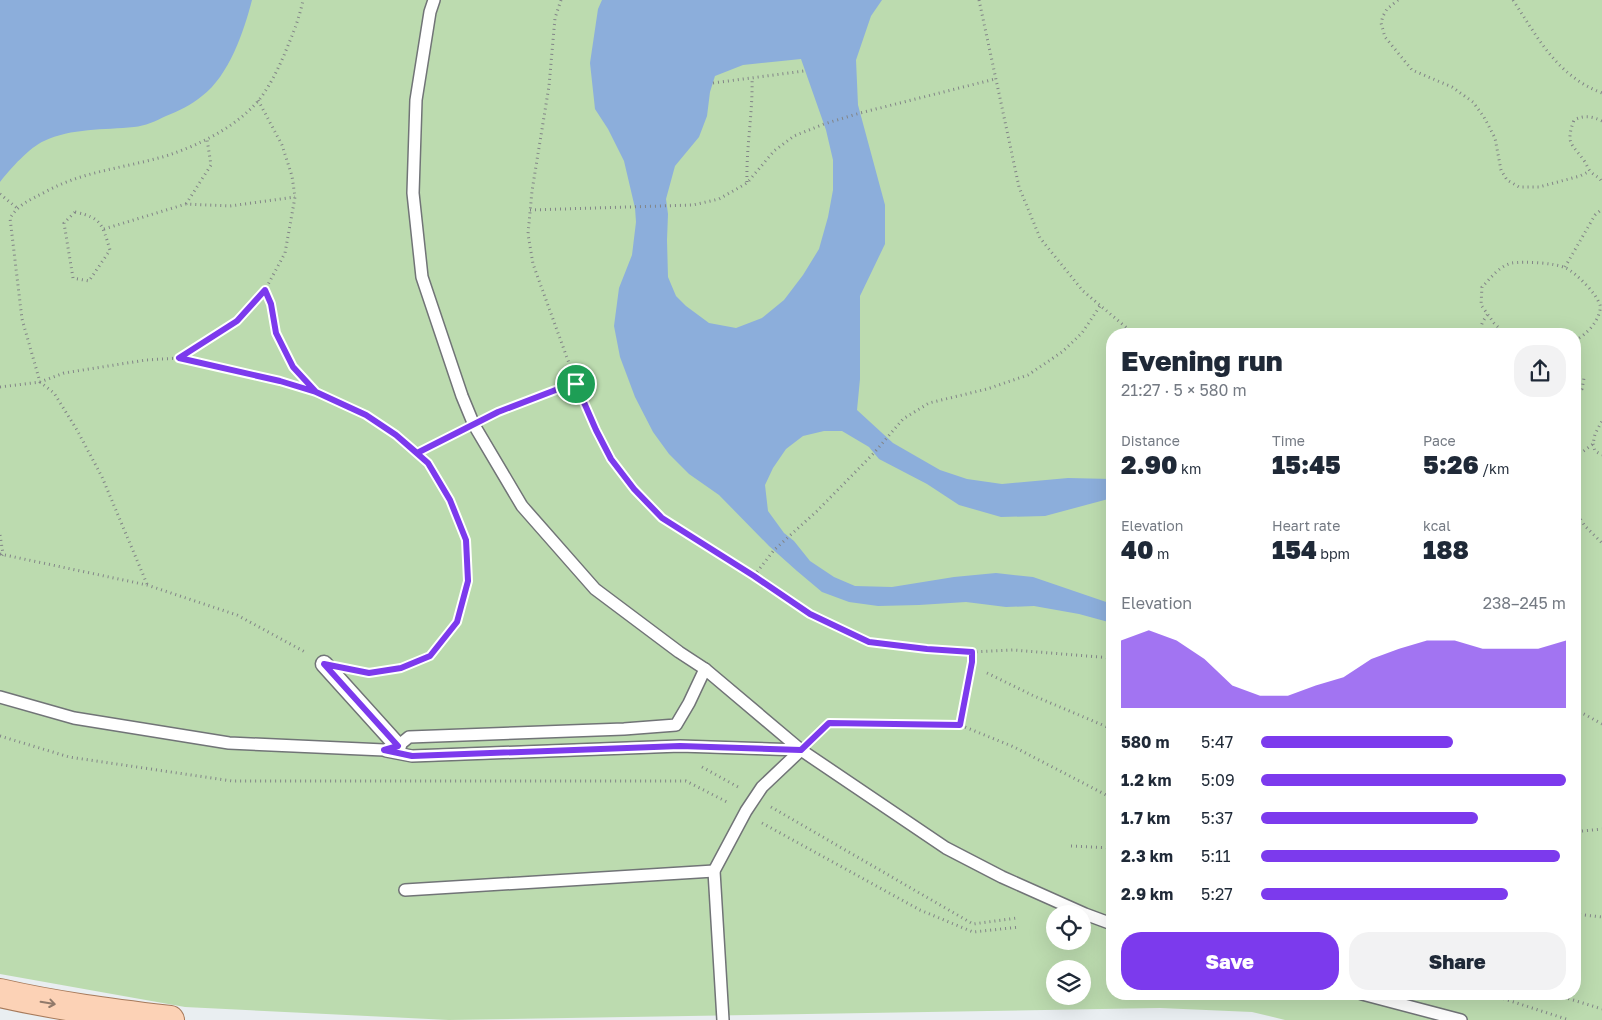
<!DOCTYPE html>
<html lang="en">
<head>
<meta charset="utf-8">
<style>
	:root { --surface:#fff; --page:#f2f2f3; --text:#1f2937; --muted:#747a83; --accent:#7c3aed }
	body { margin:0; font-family:"Golos Text",sans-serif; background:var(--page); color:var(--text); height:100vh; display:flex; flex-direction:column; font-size:19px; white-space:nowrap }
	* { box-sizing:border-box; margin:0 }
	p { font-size:16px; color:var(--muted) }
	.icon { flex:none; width:28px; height:28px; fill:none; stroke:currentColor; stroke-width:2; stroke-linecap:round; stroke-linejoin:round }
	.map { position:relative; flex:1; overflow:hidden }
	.sheet { position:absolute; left:1106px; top:328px; width:475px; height:672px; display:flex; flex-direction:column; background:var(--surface); border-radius:20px; box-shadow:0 5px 20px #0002 }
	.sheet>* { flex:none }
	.fabs { position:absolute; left:1046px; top:905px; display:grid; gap:10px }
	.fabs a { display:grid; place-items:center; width:45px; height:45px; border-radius:50%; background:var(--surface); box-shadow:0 5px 20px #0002; font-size:25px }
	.pin { position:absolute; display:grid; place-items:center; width:42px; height:42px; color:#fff; margin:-21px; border:2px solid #fff; border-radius:50%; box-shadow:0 1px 5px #0007 }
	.round { display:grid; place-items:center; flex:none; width:52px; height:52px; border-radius:20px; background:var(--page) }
	.headline { display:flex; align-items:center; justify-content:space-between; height:85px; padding:0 15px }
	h1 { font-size:28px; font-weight:800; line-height:38px }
	.figures { display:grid; grid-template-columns:repeat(3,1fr); gap:8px; height:85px; padding:5px 15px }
	.figures div { display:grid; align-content:center }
	.figures b { font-size:25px; font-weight:800 }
	.figures small { font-size:14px; font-weight:400 }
	.figures p { font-size:14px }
	.chart { height:140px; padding:10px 15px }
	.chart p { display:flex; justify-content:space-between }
	.chart svg { width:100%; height:90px; margin-top:5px; fill:var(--accent); opacity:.7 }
	.action { display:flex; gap:10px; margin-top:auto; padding:10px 15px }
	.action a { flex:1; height:58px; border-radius:20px; background:var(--accent); color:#fff; font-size:20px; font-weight:800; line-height:58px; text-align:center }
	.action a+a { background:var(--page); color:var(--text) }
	ul { padding:0 15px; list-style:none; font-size:16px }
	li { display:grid; grid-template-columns:80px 60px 1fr; align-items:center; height:38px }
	li i { height:12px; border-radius:6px; background:var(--accent) }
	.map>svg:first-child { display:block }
	.green { fill:#bcdbaf; fill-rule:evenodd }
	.water { fill:#8caedb; fill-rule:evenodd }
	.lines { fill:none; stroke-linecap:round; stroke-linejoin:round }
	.service-casing { stroke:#717477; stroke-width:14 }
	.pedestrian-casing { stroke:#717477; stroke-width:19 }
	.primary-casing { stroke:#a77a5b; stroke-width:30 }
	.path { stroke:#828587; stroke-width:3; stroke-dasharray:1 4; stroke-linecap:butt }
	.service { stroke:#fff; stroke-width:11 }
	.pedestrian { stroke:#fff; stroke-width:16 }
	.primary { stroke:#fcd2b6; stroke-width:28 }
	.oneway { stroke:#90796a }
	.route-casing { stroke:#fff; stroke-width:10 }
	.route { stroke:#7c3aed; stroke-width:6 }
</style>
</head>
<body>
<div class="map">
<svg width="1602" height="1020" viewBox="0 0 1602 1020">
	<rect width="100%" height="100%" fill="#e9eef1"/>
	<!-- green -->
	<path class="green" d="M0,0H1602V1020H1285L1252,1012L1160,1008L449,1020L185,1007L0,974ZM1112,334H1575V994H1112ZM1055,914H1082V941H1055ZM1055,969H1082V996H1055Z"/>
	<!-- water -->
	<g class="water">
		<path d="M0,0H252C244,31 229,76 202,96C191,105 179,111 166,116C156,121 145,126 134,127C104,130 71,128 44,141C30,147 10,169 0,182Z"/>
		<path d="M602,0H882L871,16L856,60L858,105L885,205V244L860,296V379L857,410L893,443L940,470L967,479L1002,484L1068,478L1112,479V498L1045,516L1001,517L959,505L927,484L879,459L869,447L842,431H824L803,436L786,449L773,468L765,485L768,511L784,533L794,541L810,561L834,577L855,586L892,587L954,577L996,573L1033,577L1112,604V623L1079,614L1034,606L1006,607L966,602L919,605L878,606L849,602L822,592L797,571L769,546L719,495L689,474L669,454L653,432L635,397L620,357L614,326L619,288L632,255L636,222L635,208L624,161L608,129L595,109L590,63L598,9ZM801,59L826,130L833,160V190L828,217L819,249L803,275L784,300L762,318L736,328L709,323L686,306L676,296L668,277L667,240L668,214L666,199L675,166L699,137L707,116L710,92L715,76L743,65Z"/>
	</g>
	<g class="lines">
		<!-- service casing -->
		<g class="service-casing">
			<g id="service">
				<path d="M434,0L430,12L416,100L413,193L422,277L462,396L474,425L522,506L595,589L679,652L705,669L801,750L946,848L1002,877L1085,914L1112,924"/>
				<path d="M0,697L74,718L229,743L384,750L398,746L409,737L624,729L676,725L689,703L705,669"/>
				<path d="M386,751L412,756L680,746L801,750"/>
				<path d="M405,890L714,871"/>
				<path d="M1362,994L1461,1020"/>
				<path d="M723,1020L714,871L746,811L762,787L801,750"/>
			</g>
		</g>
		<!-- pedestrian casing -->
		<g class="pedestrian-casing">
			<path id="pedestrian" d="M324,664L398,746"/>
		</g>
		<!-- primary casing -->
		<g class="primary-casing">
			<path id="primary" d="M0,993C56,1006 113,1013 170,1020"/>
		</g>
		<!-- path -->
		<g class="path">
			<path d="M561,0L555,18L549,86L532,191L528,234L533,264L582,399L611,459L634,489L662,517L754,576L810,614L869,642L927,649L972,652L1013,650L1112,658"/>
			<path d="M979,0L1019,187L1040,238L1083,291L1134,334"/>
			<path d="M1398,0L1387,9L1383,16L1381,23L1385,37L1412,70L1452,87L1473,102L1484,117L1495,138L1501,170L1507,180L1519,187H1539L1580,176L1590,171"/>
			<path d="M1513,0C1538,38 1557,76 1602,93"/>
			<path d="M713,83L804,71"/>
			<path d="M1602,121C1592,116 1584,115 1574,120C1565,145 1572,143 1585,162C1587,165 1588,169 1591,172C1595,176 1600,177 1602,183"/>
			<path d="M747,182C746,147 753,113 752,78"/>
			<path d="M0,194L17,208"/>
			<path d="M186,204L211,165L207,139"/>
			<path d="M530,210L693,205L719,199L747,183L774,151L794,136L824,124L860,113L995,79"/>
			<path d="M75,212C102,218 102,224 110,250L89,281L73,278L64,223Z"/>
			<path d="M104,229L186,204L230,206L295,197"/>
			<path d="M1565,267L1595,215L1602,209"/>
			<path d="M265,290L271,304L276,333L293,367L315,391"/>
			<path d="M1482,334C1479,326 1483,321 1488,314"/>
			<path d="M1505,334L1494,323L1481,305L1482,287C1491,278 1499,266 1512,263C1524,261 1556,263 1566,268C1577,274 1596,293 1600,305C1602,318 1586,336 1575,340"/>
			<path d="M179,358L281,381L316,392L366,415L396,435L428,463L450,500L466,540L468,581L457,622L430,656L401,668L369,673L362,671"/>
			<path d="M1575,376L1584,378L1582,389L1575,398"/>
			<path d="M0,387L40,382L64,373L146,360L179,358L237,321L265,290L285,253L295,197L292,176L282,145L258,100"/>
			<path d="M490,416L566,386L576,384"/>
			<path d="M1593,444L1595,451L1602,455"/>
			<path d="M417,453L458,433"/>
			<path d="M1575,456L1581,453L1593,444L1595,434L1602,421"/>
			<path d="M1575,511L1585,526L1602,543"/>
			<path d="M0,535L3,554L0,558"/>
			<path d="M0,554L147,585L237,615L305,652"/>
			<path d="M754,576L774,550L817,511L874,453L903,419L929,403L987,389L1028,375L1062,352L1082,333L1100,306"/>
			<path d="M147,584L102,477L77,430L54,393L40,382L22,319L10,218C19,204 30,200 45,192C85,170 127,168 169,155C201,144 236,127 259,100C272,83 281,63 289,43C295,29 300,15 303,0"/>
			<path d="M987,673L1034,696L1112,729"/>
			<path d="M1575,709L1602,724"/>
			<path d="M960,725L972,662V652"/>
			<path d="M0,736L69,757L232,781H686L729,803"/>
			<path d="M816,736L829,723L960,725L1014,747L1112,798"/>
			<path d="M702,767L738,787"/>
			<path d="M771,807L973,924L1017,918"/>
			<path d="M762,823L920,910L973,932L1020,927"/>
			<path d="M1582,831L1602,829"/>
			<path d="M1071,846L1112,848"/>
			<path d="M1575,914L1602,917"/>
			<path d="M1489,994L1569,1020"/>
			<path d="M1554,994L1602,1009"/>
		</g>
		<!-- service -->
		<use href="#service" class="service"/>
		<!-- pedestrian -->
		<use href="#pedestrian" class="pedestrian"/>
		<!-- primary -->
		<use href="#primary" class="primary"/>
	</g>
	<!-- one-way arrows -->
	<defs><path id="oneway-shaft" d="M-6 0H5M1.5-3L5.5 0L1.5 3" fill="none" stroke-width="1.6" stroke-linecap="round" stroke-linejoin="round" transform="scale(1.25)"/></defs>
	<use class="oneway" href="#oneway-shaft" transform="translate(48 1003) rotate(9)"/>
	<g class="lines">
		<!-- route casing -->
		<g class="route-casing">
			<path id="route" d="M576,384L566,386L498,412L417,453L396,435L366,415L316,392L293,367L276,333L271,304L265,290L237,321L179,358L280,381L316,392L366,415L396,435L428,463L450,500L466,540L468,581L457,622L430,656L401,668L369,673L324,664L398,746L384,750L412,756L680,746L801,750L829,723L960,725L972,662V652L927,649L869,642L810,614L754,576L662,518L634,489L611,459L596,430L576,384"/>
		</g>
		<!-- route -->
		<use href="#route" class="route"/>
	</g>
</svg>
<div class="fabs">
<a><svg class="icon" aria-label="locate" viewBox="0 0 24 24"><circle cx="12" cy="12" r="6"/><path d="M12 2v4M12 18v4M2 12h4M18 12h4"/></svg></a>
<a><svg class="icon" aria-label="layers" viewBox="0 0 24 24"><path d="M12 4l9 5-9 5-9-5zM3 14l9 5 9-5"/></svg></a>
</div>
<div class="pin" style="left:576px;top:384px;background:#1e9e55"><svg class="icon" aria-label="arrive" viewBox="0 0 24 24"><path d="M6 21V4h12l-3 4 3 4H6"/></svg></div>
<section class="sheet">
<div class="headline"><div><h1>Evening run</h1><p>21:27 · 5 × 580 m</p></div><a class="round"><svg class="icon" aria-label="share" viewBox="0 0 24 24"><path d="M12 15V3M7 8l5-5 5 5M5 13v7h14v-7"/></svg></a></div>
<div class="figures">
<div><p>Distance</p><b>2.90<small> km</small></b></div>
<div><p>Time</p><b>15:45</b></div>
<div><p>Pace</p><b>5:26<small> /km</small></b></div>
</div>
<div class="figures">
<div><p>Elevation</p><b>40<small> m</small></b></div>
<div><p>Heart rate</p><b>154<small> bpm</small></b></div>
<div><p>kcal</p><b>188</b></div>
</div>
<div class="chart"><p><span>Elevation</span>238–245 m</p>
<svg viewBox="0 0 160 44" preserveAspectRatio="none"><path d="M0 44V11L10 6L20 11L30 20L40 33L50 38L60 38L70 33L80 29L90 20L100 15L110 11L120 11L130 15L140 15L150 15L160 11V44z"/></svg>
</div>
<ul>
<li><b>580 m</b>5:47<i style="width:63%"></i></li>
<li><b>1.2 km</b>5:09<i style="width:100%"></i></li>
<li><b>1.7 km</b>5:37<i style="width:71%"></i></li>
<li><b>2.3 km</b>5:11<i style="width:98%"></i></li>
<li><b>2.9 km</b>5:27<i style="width:81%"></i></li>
</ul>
<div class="action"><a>Save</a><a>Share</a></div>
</section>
</div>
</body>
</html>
